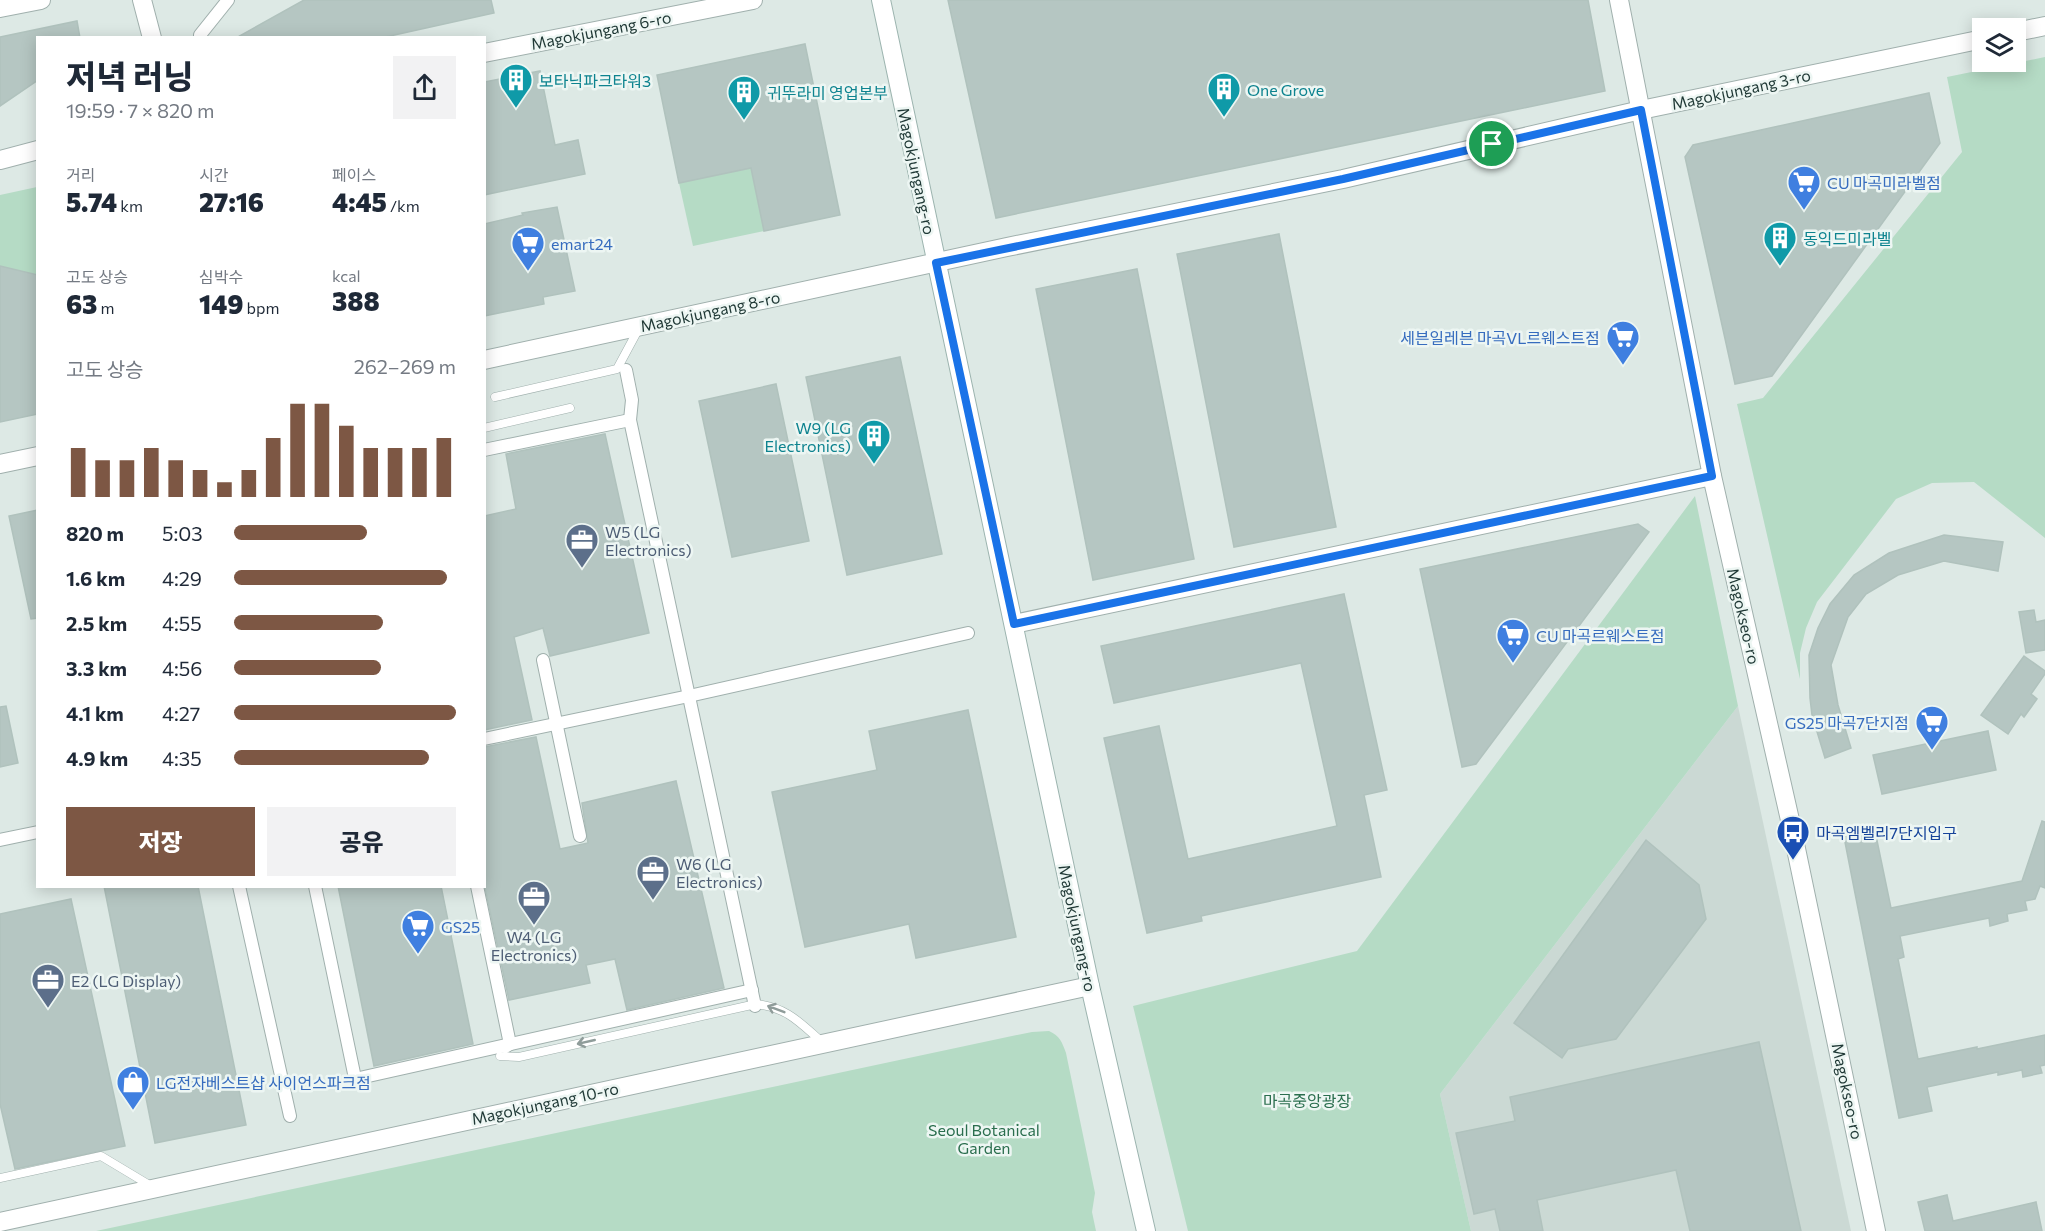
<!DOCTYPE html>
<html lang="ko">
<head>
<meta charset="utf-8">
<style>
	:root { --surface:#fff; --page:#f2f2f3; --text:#1f2937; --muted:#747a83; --accent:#7d5744 }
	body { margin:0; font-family:Commissioner,"Noto Sans KR",sans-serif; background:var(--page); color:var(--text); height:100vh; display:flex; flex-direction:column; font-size:22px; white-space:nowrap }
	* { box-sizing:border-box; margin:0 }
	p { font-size:20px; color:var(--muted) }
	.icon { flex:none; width:33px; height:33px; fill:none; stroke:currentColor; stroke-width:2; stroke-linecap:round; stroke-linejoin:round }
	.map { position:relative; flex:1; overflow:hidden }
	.details { position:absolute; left:36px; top:36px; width:450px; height:852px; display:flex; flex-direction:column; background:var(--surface); border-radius:0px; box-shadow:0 3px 15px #0003 }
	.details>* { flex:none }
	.controls { position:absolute; left:1972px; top:18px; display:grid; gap:12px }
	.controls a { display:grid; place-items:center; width:54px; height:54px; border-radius:0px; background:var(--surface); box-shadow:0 3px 15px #0003; font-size:30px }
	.pin { position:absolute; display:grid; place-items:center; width:51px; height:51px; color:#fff; margin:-26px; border:3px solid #fff; border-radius:50%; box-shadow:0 2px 6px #0007 }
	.round { display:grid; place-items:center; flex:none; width:63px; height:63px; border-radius:0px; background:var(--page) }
	.head { display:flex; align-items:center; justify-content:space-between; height:102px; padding:0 30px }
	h1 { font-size:33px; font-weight:800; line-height:45px }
	.stats { display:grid; grid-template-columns:repeat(3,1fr); gap:9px; height:102px; padding:6px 30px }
	.stats div { display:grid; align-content:center }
	.stats b { font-size:26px; font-weight:800 }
	.stats small { font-size:16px; font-weight:400 }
	.stats p { font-size:16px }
	.chart { height:168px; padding:12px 30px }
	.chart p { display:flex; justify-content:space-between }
	.chart svg { width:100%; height:108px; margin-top:6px; stroke:var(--accent); stroke-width:6 }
	.primary-button { display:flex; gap:12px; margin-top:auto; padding:12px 30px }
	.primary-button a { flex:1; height:69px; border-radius:0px; background:var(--accent); color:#fff; font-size:24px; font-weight:800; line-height:69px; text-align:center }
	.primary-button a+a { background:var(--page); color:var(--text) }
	ul { padding:0 30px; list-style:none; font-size:20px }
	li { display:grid; grid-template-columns:96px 72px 1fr; align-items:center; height:45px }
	li i { height:15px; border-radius:8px; background:var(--accent) }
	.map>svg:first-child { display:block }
	.built { fill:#cbd9d4 }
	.green { fill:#b5dbc5 }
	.building { fill:#b5c6c2; stroke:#b0c2bd; stroke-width:1.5 }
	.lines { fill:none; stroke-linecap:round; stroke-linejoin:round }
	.service-casing { stroke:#a0b0ad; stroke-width:9 }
	.pedestrian-casing { stroke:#a0b0ad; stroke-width:14 }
	.tertiary-casing { stroke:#a0b0ad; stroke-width:20 }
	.secondary-casing { stroke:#9cb4af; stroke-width:20 }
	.service { stroke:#fff; stroke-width:8 }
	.pedestrian { stroke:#fff; stroke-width:12 }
	.tertiary { stroke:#fff; stroke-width:18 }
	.secondary { stroke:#fff; stroke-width:18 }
	.oneway { stroke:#8f9c9a }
	.route-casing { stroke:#fff; stroke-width:12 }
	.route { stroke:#1a73e8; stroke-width:8 }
	.labels { text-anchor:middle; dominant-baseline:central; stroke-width:5; stroke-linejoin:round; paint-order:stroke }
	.street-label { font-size:16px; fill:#1f3835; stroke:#edf6f3 }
	.culture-label { font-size:16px; fill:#0d838f; stroke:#edf6f3; text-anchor:start }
	.shop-label { font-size:16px; fill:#366cbe; stroke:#edf6f3; text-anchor:start }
	.service-label { font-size:16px; fill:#4e5e75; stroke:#edf6f3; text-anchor:start }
	.transit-label { font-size:16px; fill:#164399; stroke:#edf6f3; text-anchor:start }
	.park-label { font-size:16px; fill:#2a6e4e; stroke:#edf6f3 }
</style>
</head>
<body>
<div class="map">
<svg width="2045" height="1231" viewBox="0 0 2045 1231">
	<rect width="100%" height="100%" fill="#dde9e5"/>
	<!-- built -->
	<path class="built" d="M1738,706L1851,1231H1471L1440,1094Z"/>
	<!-- green -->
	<g class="green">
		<path d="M2045,57V538L1974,482L1932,483L1896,499L1817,602L1806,628L1800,653V679L1737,404L1763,398L1962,152L1947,77Z"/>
		<path d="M751,168L764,231L693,246L679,183Z"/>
		<path d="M37,187V414L0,422V195Z"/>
		<path d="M1695,496L1738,706L1440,1094L1471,1231H1188L1133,1006L1357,951Z"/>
		<path d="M1049,1031C1060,1036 1062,1042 1066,1053L1095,1193L1092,1212L1096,1231H96L1012,1036L1032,1032Z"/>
	</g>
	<!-- building -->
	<g class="building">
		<path d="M304,0H491L494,13L381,38H236Z"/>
		<path d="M948,0H1588L1605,91L996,218Z"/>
		<path d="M77,21L80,38H38V80L0,106V37Z"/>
		<path d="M805,44L840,215L764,231L751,168L679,183L657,75Z"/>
		<path d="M540,71L555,145L578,140L585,174L484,195V82Z"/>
		<path d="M1929,93L1940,143L1772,376L1735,384L1685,157L1693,145Z"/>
		<path d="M557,207L575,291L543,297L544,304L484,316V224L523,215L522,213Z"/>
		<path d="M1279,234L1336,527L1234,547L1177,254Z"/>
		<path d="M0,266L38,275V414L0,422Z"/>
		<path d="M1137,269L1194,559L1093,580L1036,289Z"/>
		<path d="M900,357L942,554L847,575L806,377Z"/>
		<path d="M776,384L809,541L732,557L699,401Z"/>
		<path d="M605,434L649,633L550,656L543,628L514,637L532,720L484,730V516L516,509L506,454Z"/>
		<path d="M38,510V618L31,619L9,516Z"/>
		<path d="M1638,524L1649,532L1476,764L1462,767L1420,569Z"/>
		<path d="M1944,535L2003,542L1998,571L1944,561L1898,575L1866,594L1848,617L1831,665L1838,705L1851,748L1825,758L1812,715L1810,698L1809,655L1818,628L1830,604L1854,575L1889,553Z"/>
		<path d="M1344,594L1387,790L1364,795L1381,877L1201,916L1202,921L1147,933L1104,738L1159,726L1188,859L1337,826L1301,663L1114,703L1101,646Z"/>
		<path d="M2034,610L2036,622L2045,620V650L2026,653L2019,612Z"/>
		<path d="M2024,656L2045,671V674L2031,694L2037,699L2024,717L2021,714L2008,734L1981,715Z"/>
		<path d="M6,706L18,763L0,767V707Z"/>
		<path d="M968,710L1016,937L916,958L909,924L805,947L772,792L877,770L869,731Z"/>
		<path d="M1988,731L1996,770L1882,794L1873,755Z"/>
		<path d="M536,737L560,849L588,843L582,803L676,781L724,988L627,1010L615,959L586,965L590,983L509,1000L484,883V747Z"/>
		<path d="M2042,821L2045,822V888L2040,886L2035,899L2025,901L2027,910L2007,914L2008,921L1990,926L1989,918L1900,936L1904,957L1898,959L1918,1059L1977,1047V1049L2045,1035V1065L2040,1066L2042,1073L2023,1077L2022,1070L1998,1075V1072L1927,1087L1932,1111L1899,1118L1844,837L1875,831L1891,908L2022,881Z"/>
		<path d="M1646,840L1699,885L1706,919L1616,1039L1568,1049L1562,1058L1514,1023Z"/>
		<path d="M104,886H198L246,1125L155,1143Z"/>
		<path d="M338,886H441L473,1044L374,1066Z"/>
		<path d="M71,899L125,1146L15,1169L0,1104V914Z"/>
		<path d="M1759,1042L1801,1231H1690L1676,1170L1537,1200L1543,1231H1500L1495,1209L1474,1214L1456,1133L1515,1121L1510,1097Z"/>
		<path d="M1947,1195L1953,1221L2036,1202L2042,1231H1925L1918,1202Z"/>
	</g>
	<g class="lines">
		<!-- service casing -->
		<g class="service-casing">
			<g id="service">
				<path d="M495,397L617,369L638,330"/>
				<path d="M484,428L570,408"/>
				<path d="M500,1056L519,1057L756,1004C788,1008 799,1022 822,1042"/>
				<path d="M0,1178L101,1156L151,1186"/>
			</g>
		</g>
		<!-- pedestrian casing -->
		<g class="pedestrian-casing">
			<g id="pedestrian">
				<path d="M200,35L228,0"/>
				<path d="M626,370L632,400L630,420L755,1006"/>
				<path d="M484,450L630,420"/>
				<path d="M543,660L580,836"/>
				<path d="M484,739L689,696L968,633"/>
				<path d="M0,840L38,832"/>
				<path d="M239,886L290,1116"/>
				<path d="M315,886L356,1083"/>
				<path d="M477,886L510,1044L505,1047"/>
				<path d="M355,1079L752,990"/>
			</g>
		</g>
		<!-- tertiary casing -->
		<g class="tertiary-casing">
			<g id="tertiary">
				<path d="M142,0L152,38"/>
				<path d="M1619,0L1712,476L1790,820L1876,1231"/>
				<path d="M0,8L41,0"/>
				<path d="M2016,32L2045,26"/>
				<path d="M484,53L753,0"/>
				<path d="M0,160L38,150"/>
				<path d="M484,360L1007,247L1343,179L1641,110L1983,39"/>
				<path d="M0,464L38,456"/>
				<path d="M1014,624L1712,476"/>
				<path d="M0,1222L1090,986"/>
			</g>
		</g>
		<!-- secondary casing -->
		<g class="secondary-casing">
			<path id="secondary" d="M881,0L1090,986L1146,1231"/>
		</g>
		<!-- service -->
		<use href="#service" class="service"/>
		<!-- pedestrian -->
		<use href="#pedestrian" class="pedestrian"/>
		<!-- tertiary -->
		<use href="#tertiary" class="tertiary"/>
		<!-- secondary -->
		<use href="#secondary" class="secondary"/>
	</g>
	<!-- one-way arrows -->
	<defs><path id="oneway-shaft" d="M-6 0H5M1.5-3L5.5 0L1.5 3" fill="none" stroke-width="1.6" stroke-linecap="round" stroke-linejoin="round" transform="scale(1.5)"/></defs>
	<g class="oneway">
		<use href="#oneway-shaft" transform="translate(776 1009) rotate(-159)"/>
		<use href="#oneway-shaft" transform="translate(586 1042) rotate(167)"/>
	</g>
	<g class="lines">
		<!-- route casing -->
		<g class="route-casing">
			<path id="route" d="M1641,110L1712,476L1014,624L936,263L1343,179Z"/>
		</g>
		<!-- route -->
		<use href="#route" class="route"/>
	</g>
	<!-- icons -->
	<defs>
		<g id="building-pin" transform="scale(1.725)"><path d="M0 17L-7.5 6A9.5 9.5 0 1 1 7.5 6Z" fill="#0f9aa8" stroke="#edf6f3"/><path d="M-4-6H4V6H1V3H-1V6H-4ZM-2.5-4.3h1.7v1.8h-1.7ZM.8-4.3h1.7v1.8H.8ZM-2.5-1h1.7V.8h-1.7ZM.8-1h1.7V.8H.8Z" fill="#fff"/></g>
		<g id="supermarket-pin" transform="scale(1.725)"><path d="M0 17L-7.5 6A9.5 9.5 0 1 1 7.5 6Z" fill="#3f7fe0" stroke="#edf6f3"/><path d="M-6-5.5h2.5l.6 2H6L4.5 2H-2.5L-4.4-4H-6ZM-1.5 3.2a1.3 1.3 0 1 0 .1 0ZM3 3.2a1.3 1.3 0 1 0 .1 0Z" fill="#fff"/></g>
		<g id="office-pin" transform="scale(1.725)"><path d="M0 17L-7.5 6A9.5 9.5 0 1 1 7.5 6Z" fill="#5c6f8a" stroke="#edf6f3"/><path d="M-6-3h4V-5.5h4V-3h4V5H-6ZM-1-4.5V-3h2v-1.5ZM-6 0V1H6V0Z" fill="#fff"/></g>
		<g id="bus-pin" transform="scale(1.725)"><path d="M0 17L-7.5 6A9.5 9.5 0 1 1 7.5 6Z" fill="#1a4fb4" stroke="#edf6f3"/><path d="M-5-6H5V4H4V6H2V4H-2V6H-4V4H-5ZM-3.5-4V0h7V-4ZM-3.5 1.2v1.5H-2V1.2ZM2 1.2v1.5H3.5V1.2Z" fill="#fff"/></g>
		<g id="shop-pin" transform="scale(1.725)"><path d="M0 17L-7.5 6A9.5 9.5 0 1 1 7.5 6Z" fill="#3f7fe0" stroke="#edf6f3"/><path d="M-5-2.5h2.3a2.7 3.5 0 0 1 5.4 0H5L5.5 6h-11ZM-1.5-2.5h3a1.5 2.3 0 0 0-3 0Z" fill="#fff"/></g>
	</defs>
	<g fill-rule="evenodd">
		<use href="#building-pin" x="516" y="80"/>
		<use href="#building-pin" x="1224" y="89"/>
		<use href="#building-pin" x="744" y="92"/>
		<use href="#supermarket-pin" x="1804" y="182"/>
		<use href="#building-pin" x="1780" y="238"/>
		<use href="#supermarket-pin" x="528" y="243"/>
		<use href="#supermarket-pin" x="1623" y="337"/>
		<use href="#building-pin" x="874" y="436"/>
		<use href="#office-pin" x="582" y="540"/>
		<use href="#supermarket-pin" x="1513" y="635"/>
		<use href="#supermarket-pin" x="1932" y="722"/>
		<use href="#bus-pin" x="1793" y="832"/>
		<use href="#office-pin" x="653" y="872"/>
		<use href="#office-pin" x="534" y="897"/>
		<use href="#supermarket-pin" x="418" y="926"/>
		<use href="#office-pin" x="48" y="980"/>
		<use href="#shop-pin" x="133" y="1082"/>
	</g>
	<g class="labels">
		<!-- street labels -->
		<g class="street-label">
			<text transform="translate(601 30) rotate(-11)">Magokjungang 6-ro</text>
			<text transform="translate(1741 89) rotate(-12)">Magokjungang 3-ro</text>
			<text transform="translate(917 171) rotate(78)">Magokjungang-ro</text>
			<text transform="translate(710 311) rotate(-12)">Magokjungang 8-ro</text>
			<text transform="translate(1744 616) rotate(77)">Magokseo-ro</text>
			<text transform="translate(1078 928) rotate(78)">Magokjungang-ro</text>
			<text transform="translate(1848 1091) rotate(78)">Magokseo-ro</text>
			<text transform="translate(545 1103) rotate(-12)">Magokjungang 10-ro</text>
		</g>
		<!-- culture labels -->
		<g class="culture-label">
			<text x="539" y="80">보타닉파크타워3</text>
			<text x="1247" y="89">One Grove</text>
			<text x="767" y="92">귀뚜라미 영업본부</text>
			<text x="1803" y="238">동익드미라벨</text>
			<text x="851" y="427" text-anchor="end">W9 (LG<tspan x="851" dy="18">Electronics)</tspan></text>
		</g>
		<!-- shop labels -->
		<g class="shop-label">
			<text x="1827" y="182">CU 마곡미라벨점</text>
			<text x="551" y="243">emart24</text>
			<text x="1600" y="337" text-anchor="end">세븐일레븐 마곡VL르웨스트점</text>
			<text x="1536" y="635">CU 마곡르웨스트점</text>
			<text x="1909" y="722" text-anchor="end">GS25 마곡7단지점</text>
			<text x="441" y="926">GS25</text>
			<text x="156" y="1082">LG전자베스트샵 사이언스파크점</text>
		</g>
		<!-- service labels -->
		<g class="service-label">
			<text x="605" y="531">W5 (LG<tspan x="605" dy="18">Electronics)</tspan></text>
			<text x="676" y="863">W6 (LG<tspan x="676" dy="18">Electronics)</tspan></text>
			<text x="534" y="936" text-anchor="middle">W4 (LG<tspan x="534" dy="18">Electronics)</tspan></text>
			<text x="71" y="980">E2 (LG Display)</text>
		</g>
		<!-- transit labels -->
		<g class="transit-label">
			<text x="1816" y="832">마곡엠벨리7단지입구</text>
		</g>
		<!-- park labels -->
		<g class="park-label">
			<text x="1307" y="1100">마곡중앙광장</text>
			<text x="984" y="1129">Seoul Botanical<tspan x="984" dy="18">Garden</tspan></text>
		</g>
	</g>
</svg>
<div class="controls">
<a><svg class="icon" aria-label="layers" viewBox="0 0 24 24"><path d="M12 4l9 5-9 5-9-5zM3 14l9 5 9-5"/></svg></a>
</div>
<div class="pin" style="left:1492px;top:144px;background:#1e9e55"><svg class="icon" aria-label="arrive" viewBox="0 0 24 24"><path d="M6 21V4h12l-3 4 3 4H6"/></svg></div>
<section class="details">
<div class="head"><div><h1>저녁 러닝</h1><p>19:59 · 7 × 820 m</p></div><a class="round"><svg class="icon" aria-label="share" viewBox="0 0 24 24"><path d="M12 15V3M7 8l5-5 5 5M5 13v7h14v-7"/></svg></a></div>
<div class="stats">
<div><p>거리</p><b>5.74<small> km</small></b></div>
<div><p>시간</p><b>27:16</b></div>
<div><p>페이스</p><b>4:45<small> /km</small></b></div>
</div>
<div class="stats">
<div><p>고도 상승</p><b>63<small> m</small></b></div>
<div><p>심박수</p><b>149<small> bpm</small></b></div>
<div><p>kcal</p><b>388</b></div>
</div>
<div class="chart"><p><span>고도 상승</span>262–269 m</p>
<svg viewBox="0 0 160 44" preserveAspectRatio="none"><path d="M5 44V24M15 44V29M25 44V29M35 44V24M45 44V29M55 44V33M65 44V38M75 44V33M85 44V20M95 44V6M105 44V6M115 44V15M125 44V24M135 44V24M145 44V24M155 44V20"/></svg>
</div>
<ul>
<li><b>820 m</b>5:03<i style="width:60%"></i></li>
<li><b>1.6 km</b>4:29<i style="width:96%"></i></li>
<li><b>2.5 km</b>4:55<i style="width:67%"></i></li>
<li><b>3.3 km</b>4:56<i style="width:66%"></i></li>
<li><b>4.1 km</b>4:27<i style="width:100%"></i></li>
<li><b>4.9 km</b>4:35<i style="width:88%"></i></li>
</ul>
<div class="primary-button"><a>저장</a><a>공유</a></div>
</section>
</div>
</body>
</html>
